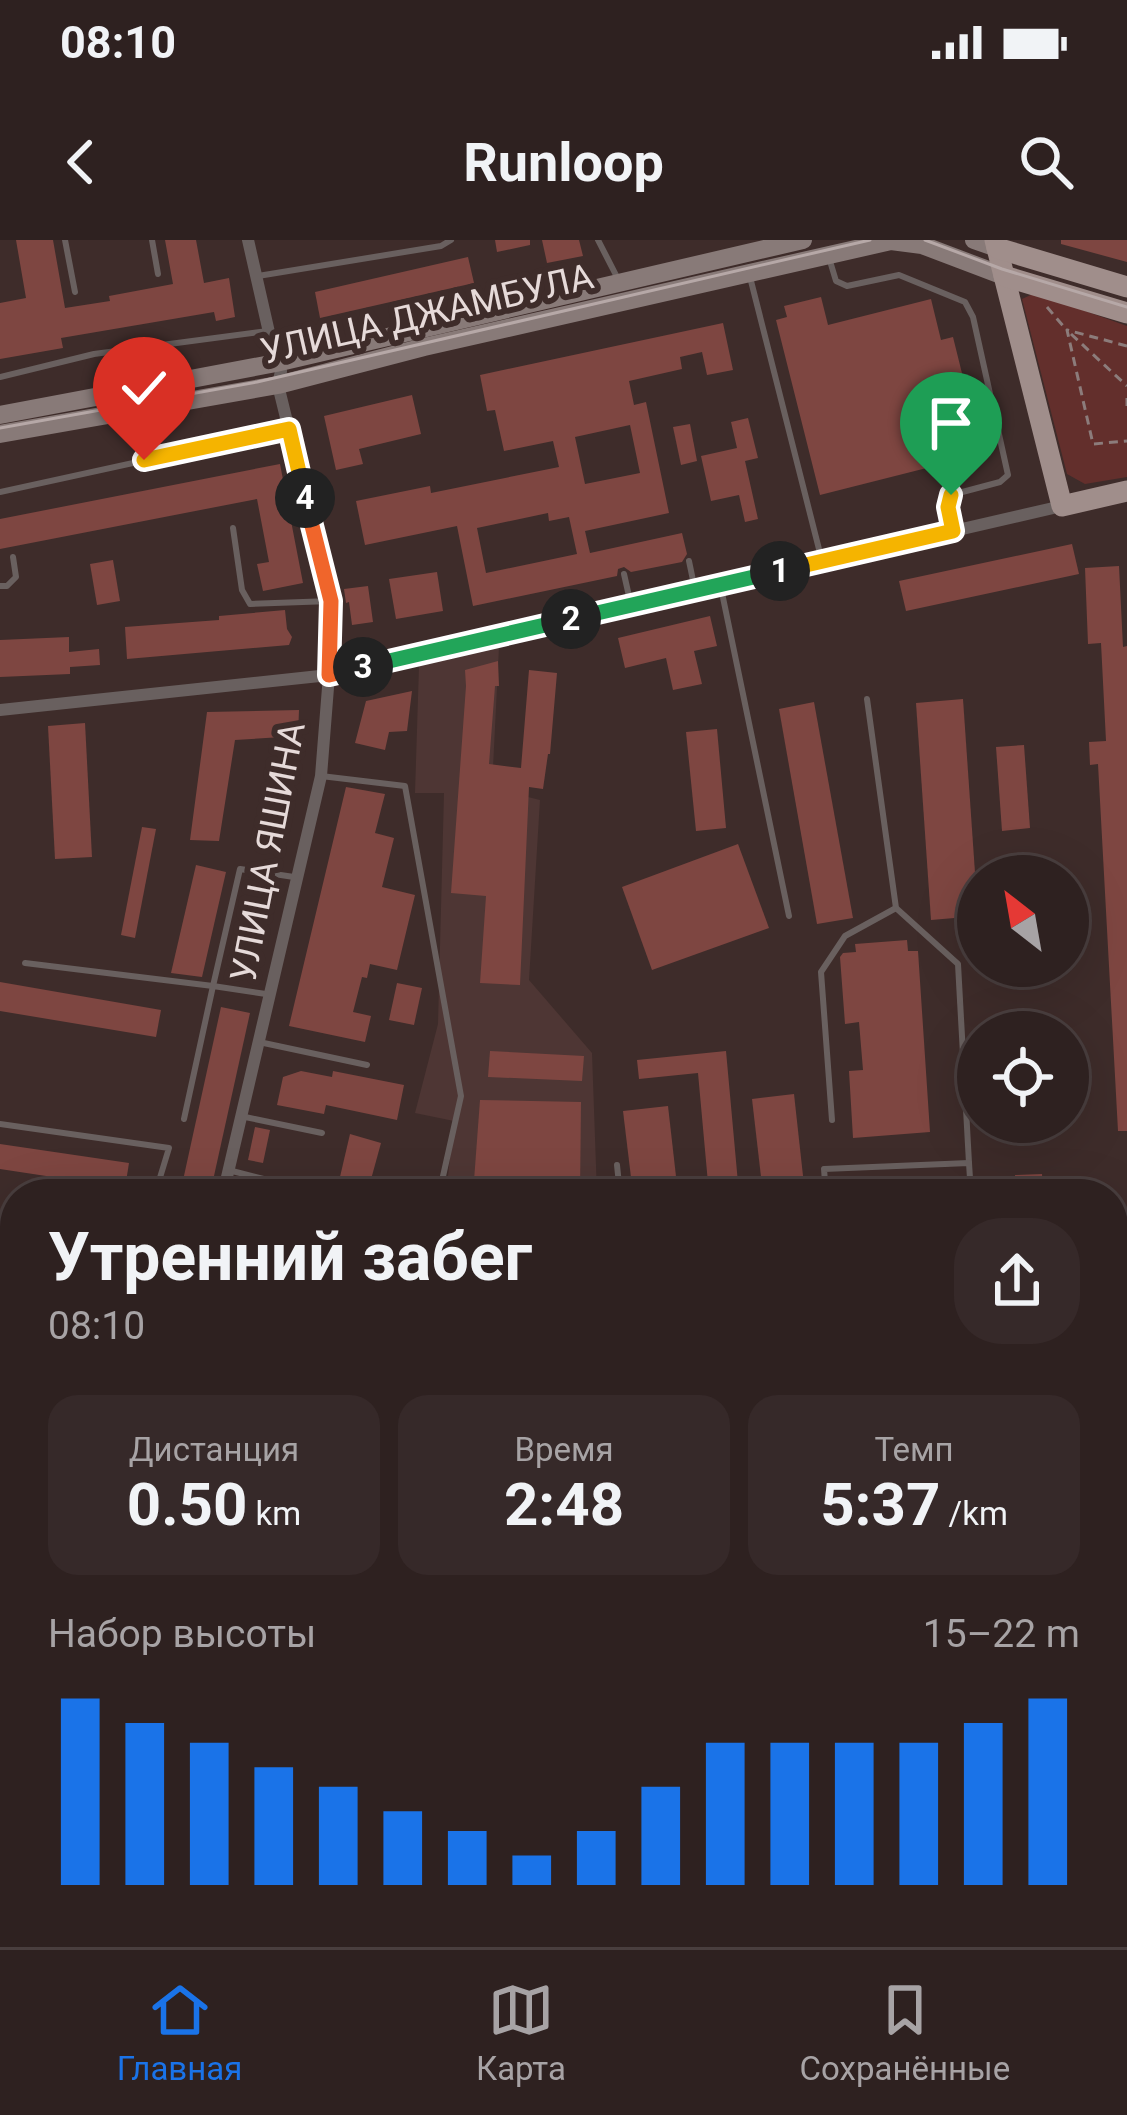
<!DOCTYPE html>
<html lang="ru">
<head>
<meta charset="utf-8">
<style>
	:root { --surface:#2e2120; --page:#362929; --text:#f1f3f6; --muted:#a7a3a5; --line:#493e3e; --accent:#1a73e8 }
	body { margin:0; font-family:Roboto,sans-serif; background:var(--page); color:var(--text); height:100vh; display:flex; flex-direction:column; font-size:45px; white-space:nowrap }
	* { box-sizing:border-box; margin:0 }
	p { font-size:39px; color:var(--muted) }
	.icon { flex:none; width:66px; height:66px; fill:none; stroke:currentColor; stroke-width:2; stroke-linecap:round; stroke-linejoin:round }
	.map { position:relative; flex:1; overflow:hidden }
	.sheet { position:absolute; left:0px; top:939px; width:1128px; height:768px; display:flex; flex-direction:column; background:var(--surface); border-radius:48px 48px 0 0; box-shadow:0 12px 48px #0002,0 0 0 3px var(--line) }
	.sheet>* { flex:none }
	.needle { width:78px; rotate:329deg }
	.controls { position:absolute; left:957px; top:615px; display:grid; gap:24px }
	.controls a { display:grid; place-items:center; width:132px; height:132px; border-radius:50%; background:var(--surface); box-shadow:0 12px 48px #0002,0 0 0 3px var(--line); font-size:60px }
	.pin { position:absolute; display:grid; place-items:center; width:102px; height:102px; color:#fff; margin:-123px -51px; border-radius:50% 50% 50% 0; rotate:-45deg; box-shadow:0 0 12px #0007 }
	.pin .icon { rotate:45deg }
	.km { position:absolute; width:60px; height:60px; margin:-30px; border-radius:50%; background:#222; color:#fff; font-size:33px; line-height:60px; text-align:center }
	.round { display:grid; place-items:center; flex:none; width:126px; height:126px; border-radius:48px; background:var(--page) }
	.overview { display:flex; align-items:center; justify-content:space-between; height:204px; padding:0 48px }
	h1 { font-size:66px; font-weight:700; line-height:90px }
	.figures { display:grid; grid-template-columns:repeat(3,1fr); gap:18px; height:204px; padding:12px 48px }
	.figures div { display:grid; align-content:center; border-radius:30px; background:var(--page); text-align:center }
	.figures b { font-size:60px; font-weight:700 }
	.figures small { font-size:33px; font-weight:400 }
	.figures p { font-size:33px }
	.chart { height:336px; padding:24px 48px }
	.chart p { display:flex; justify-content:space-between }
	.chart svg { width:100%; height:216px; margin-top:12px; stroke:var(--accent); stroke-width:6 }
	.status { display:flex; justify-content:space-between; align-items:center; height:84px; padding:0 60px; background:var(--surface); direction:ltr }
	.status svg { height:33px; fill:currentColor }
	header { display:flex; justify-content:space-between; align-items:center; height:156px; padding:0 48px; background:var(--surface); font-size:54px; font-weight:700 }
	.menu { display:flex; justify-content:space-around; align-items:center; height:168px; border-top:3px solid var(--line); background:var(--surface); font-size:33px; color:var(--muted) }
	.menu a { display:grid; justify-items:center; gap:6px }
	.menu .selected { color:var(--accent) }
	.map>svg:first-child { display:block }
	.built { fill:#4e3634 }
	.green { fill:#632f2c }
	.building { fill:#7e4641; fill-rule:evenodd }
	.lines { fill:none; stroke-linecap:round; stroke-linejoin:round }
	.path { stroke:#8c7c7b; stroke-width:3; stroke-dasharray:9 6; stroke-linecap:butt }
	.lane { stroke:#69605f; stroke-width:6 }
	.street { stroke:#69605f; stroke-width:12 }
	.secondary { stroke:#887a78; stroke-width:18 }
	.primary { stroke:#a08e8b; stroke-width:21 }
	.tram { stroke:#b6a8a7; stroke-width:3 }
	.split-1-casing { stroke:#fff; stroke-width:24 }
	.split-2-casing { stroke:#fff; stroke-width:24 }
	.split-3-casing { stroke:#fff; stroke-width:24 }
	.split-4-casing { stroke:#fff; stroke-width:24 }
	.split-5-casing { stroke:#fff; stroke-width:24 }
	.split-1 { stroke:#f5b400; stroke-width:15 }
	.split-2 { stroke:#22a559; stroke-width:15 }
	.split-3 { stroke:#22a559; stroke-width:15 }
	.split-4 { stroke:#f0652b; stroke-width:15 }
	.split-5 { stroke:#f5b400; stroke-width:15 }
	.labels { text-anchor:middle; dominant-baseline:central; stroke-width:12; stroke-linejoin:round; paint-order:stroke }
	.street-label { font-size:36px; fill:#e6dad9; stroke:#3e2c2a }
</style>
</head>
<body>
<div class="status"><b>08:10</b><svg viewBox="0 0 49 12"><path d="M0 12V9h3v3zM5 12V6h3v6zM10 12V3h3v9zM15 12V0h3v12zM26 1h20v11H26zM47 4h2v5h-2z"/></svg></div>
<header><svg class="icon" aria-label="back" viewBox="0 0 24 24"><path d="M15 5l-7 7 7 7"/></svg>Runloop<svg class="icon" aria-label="search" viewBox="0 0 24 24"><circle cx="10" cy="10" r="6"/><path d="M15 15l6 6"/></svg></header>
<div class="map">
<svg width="1127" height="1707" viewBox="0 0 1127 1707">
	<rect width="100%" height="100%" fill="#3e2c2a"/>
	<!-- built -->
	<path class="built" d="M499,407L492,548L540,560L529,740L592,813L597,954H446L454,881L415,873L438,784L444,553H415L419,426Z"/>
	<!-- green -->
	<path class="green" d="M1035,53L1127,86V237L1085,244L1067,234L1022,59Z"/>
	<!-- building -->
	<g class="building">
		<path d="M16,0H53L65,68L110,61L109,56L173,44L165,0H196L204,43L229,38L235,77L216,81L214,72L61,98L63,108L0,119V63L26,58Z"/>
		<path d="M495,0H530V5L497,12Z"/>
		<path d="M542,0H579L583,16L547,23Z"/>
		<path d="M1061,0H1127V22L1061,4Z"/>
		<path d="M468,17L474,43L320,78L315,52Z"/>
		<path d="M821,57L828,85L931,59L941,100L953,97L982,214L820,255L776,80L787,77L784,66Z"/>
		<path d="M723,83L733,130L707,135L702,112L680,117L682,129L629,141L634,165L646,162L669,273L585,291L590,313L682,293L687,314L682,322L631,332L624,327L618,329L617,336L473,366L457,286L365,305L356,261L430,246L431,253L559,227L553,201L504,211L495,170L487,171L480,135ZM630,185L640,233L585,244L575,197ZM548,273L549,281L569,277L577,314L486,333L477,288Z"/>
		<path d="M412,155L421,194L359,209L363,224L336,230L324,176Z"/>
		<path d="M748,178L758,218L745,221L758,279L745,282L739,255L711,261L701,216L737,208L731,182Z"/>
		<path d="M690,184L697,221L681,225L673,187Z"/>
		<path d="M280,224L303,343L263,351L257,324L269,322L257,259L0,309V279Z"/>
		<path d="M1072,304L1079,334L906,371L899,341Z"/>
		<path d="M113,320L120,361L97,365L90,324Z"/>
		<path d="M1119,326L1123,407L1127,406V891H1118L1098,524L1090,525L1089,502L1106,501L1101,403L1088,404L1085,328Z"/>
		<path d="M437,332L443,371L396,379L389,339Z"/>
		<path d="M368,346L373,382L352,385L349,362L346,363L344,349Z"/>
		<path d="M285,370L287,389L292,397L289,405L127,419L125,387L219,380V376Z"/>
		<path d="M710,376L717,406L694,411L702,444L673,450L666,418L625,428L618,398Z"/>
		<path d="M69,397V412L99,409L100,425L70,427V434L0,437V400Z"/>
		<path d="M498,421L499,446H495L489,524L521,528L529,430L557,433L550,514H548L543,549L529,547L520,745L480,743L486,656L451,653L466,446L465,430Z"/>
		<path d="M412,451L407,491L389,492L385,510L355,503L366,461Z"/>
		<path d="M963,459L978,676L931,680L916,463Z"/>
		<path d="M814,462L853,678L817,684L779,469Z"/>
		<path d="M299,470L298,496L235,500L219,601L190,600L207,472Z"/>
		<path d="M85,483L92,617L55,619L48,486Z"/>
		<path d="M717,489L726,588L696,591L686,492Z"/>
		<path d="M1024,505L1030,588L1002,591L996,507Z"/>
		<path d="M346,547L385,554L375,593L394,598L382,647L415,655L397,730L370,724L367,738L362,737L353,772L371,776L365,802L289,786Z"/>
		<path d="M142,587L156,589L135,698L121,695Z"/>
		<path d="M738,604L769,688L652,730L622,647Z"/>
		<path d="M1039,622L1040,636H999L998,625Z"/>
		<path d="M196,625L226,632L202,737L171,733Z"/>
		<path d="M907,700L908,711H918L930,892L853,898L849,831L863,830L859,782L845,784L840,717L843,713L856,712L855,704Z"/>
		<path d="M0,742L161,770L156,797L0,771Z"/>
		<path d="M397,743L422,748L414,785L389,780Z"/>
		<path d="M221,767L250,773L210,954H180Z"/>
		<path d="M490,811L584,816L582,841L488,837Z"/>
		<path d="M726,811L739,954H709L698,833L639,839L637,820Z"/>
		<path d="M301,831L332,837L333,831L404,845L397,880L326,865L324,874L277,865L283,837Z"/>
		<path d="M794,854L805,954H763L752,859Z"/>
		<path d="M480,860L581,862L580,954H473Z"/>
		<path d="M668,866L678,954H633L623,871Z"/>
		<path d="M255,887L270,890L263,923L248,920Z"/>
		<path d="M350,894L381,903L367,954H336Z"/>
		<path d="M0,904L129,923L125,948L0,929Z"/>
		<path d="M1042,934L1043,954H1016L1015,935Z"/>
		<path d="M1113,1165L1127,1166V1201L1113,1199Z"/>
		<path d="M4,1187L15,1190V1257L0,1254V1206Z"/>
		<path d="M1119,1299H1127V1499L1113,1498V1430L1117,1375L1113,1374V1360Z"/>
		<path d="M0,1490L15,1494V1527L0,1523Z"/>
		<path d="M1113,1677L1127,1681V1694L1120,1692L1116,1707H1060L1065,1692H1119L1113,1690Z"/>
		<path d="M0,1684L15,1688V1692H45L41,1707H0Z"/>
		<path d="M118,1692L158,1704V1707H113Z"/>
		<path d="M334,1692H418L456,1705L371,1707Z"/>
		<path d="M727,1692H762L757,1707H740L723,1701Z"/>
		<path d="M924,1692H958L953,1707H919Z"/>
		<path d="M1008,1692H1036L1031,1707H1004Z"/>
	</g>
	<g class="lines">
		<!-- path -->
		<g class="path">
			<path d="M1047,67L1064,87"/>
			<path d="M1071,94L1127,146"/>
			<path d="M1127,106L1067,90L1093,204L1127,201"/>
			<path d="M1127,158V166"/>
			<path d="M197,1692L230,1702"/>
		</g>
		<!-- lane -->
		<g class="lane">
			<path d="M65,0L75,52"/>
			<path d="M152,0L158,34"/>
			<path d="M598,0L618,39"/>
			<path d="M830,21L836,41L847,46L899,35L965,62L973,77L1008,235L1000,242L951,255L948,267L953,291"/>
			<path d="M258,36L441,6L451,0"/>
			<path d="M750,37L822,321"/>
			<path d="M0,137L94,114L268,91"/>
			<path d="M0,252L289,189"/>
			<path d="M233,288L242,350L250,364L331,361"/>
			<path d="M689,321L695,350"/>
			<path d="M624,334L631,365"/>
			<path d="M0,346H7L16,337L13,317"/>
			<path d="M721,348L789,676"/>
			<path d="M867,459L896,668L958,724L969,923"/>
			<path d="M321,536L405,546L461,856L439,954"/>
			<path d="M25,723L213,746L240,629L294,637"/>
			<path d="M259,802L367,825"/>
			<path d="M245,877L322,893"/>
			<path d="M184,879L213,746L266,754"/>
			<path d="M832,880L821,732L845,696L896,668"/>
			<path d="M0,884L169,908L155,954"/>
			<path d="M617,925L620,954"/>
			<path d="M232,931L304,949L307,954"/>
			<path d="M826,954L824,929L969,923L971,954"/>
			<path d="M0,974L15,978"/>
			<path d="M0,1599L4,1593H15"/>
			<path d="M636,1692L675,1707"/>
			<path d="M238,1705L246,1707"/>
			<path d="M69,1707L73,1692"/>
			<path d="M307,1707L311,1692"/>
			<path d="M698,1707L704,1692"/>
			<path d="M783,1707L789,1692"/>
			<path d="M975,1707L980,1692"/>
		</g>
		<!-- street -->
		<g class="street">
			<path d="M0,470L329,435L1062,266"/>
			<path d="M223,954L321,536L329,435L331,361L278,145L281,131L276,123L248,0"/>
			<path d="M94,1707L98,1692"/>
		</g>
		<!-- secondary -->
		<g class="secondary">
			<path d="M974,0L997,8"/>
			<path d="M0,175L276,123L803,0"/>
			<path d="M0,194L278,145L424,107L891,1L922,5L1004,36"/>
			<path d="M0,1297L15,1301"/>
			<path d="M1113,1653L1127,1657"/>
		</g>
		<!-- primary -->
		<g class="primary">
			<path d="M995,0L1062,266L1127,251"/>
			<path d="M997,8L1127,47"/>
			<path d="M1004,36L1127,73"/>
		</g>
		<!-- tram -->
		<g class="tram">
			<path d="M925,0L1002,29L1127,67"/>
			<path d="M0,188L257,142L870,0"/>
		</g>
	</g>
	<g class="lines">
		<!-- split-1 casing -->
		<g class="split-1-casing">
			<path id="split-1" d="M780,331L953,291L948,267L951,255"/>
		</g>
		<!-- split-2 casing -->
		<g class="split-2-casing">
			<path id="split-2" d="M571,379L780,331"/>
		</g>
		<!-- split-3 casing -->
		<g class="split-3-casing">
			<path id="split-3" d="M363,427L571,379"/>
		</g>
		<!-- split-4 casing -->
		<g class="split-4-casing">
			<path id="split-4" d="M305,258L331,361L329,435L363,427"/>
		</g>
		<!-- split-5 casing -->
		<g class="split-5-casing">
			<path id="split-5" d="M144,220L289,189L305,258"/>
		</g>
		<!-- split-1 -->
		<use href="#split-1" class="split-1"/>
		<!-- split-2 -->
		<use href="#split-2" class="split-2"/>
		<!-- split-3 -->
		<use href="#split-3" class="split-3"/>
		<!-- split-4 -->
		<use href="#split-4" class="split-4"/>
		<!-- split-5 -->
		<use href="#split-5" class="split-5"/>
	</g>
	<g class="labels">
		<!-- street labels -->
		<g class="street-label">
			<text transform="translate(427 74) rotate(-13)">УЛИЦА ДЖАМБУЛА</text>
			<text transform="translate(268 612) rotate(-79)">УЛИЦА ЯШИНА</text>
		</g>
	</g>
</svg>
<div class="controls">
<a><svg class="needle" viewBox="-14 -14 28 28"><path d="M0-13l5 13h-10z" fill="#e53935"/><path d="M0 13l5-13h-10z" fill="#a7a3a5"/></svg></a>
<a><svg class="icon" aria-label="locate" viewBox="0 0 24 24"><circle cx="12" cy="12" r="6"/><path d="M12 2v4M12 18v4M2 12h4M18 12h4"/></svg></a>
</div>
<div class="pin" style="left:951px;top:255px;background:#1e9e55"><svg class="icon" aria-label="arrive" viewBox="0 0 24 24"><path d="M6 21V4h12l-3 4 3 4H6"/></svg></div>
<div class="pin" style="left:144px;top:220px;background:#d93025"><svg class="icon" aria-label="check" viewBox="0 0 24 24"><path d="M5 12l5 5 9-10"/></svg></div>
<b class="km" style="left:780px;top:331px">1</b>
<b class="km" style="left:571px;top:379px">2</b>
<b class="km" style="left:363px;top:427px">3</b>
<b class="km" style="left:305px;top:258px">4</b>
<section class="sheet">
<div class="overview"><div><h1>Утренний забег</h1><p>08:10</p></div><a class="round"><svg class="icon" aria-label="share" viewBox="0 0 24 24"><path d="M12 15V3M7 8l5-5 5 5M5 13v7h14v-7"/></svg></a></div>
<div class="figures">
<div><p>Дистанция</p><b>0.50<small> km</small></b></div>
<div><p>Время</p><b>2:48</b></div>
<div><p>Темп</p><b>5:37<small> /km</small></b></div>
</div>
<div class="chart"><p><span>Набор высоты</span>15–22 m</p>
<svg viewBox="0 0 160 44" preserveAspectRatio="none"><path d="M5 44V6M15 44V11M25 44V15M35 44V20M45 44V24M55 44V29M65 44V33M75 44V38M85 44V33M95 44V24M105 44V15M115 44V15M125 44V15M135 44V15M145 44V11M155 44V6"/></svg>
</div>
</section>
</div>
<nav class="menu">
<a class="selected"><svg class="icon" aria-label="home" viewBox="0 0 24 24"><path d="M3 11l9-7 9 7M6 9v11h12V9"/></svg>Главная</a>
<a><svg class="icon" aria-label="map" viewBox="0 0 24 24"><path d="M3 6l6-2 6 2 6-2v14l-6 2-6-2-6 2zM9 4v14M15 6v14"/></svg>Карта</a>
<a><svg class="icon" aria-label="saved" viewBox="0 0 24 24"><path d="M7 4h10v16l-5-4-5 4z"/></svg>Сохранённые</a>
</nav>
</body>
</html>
